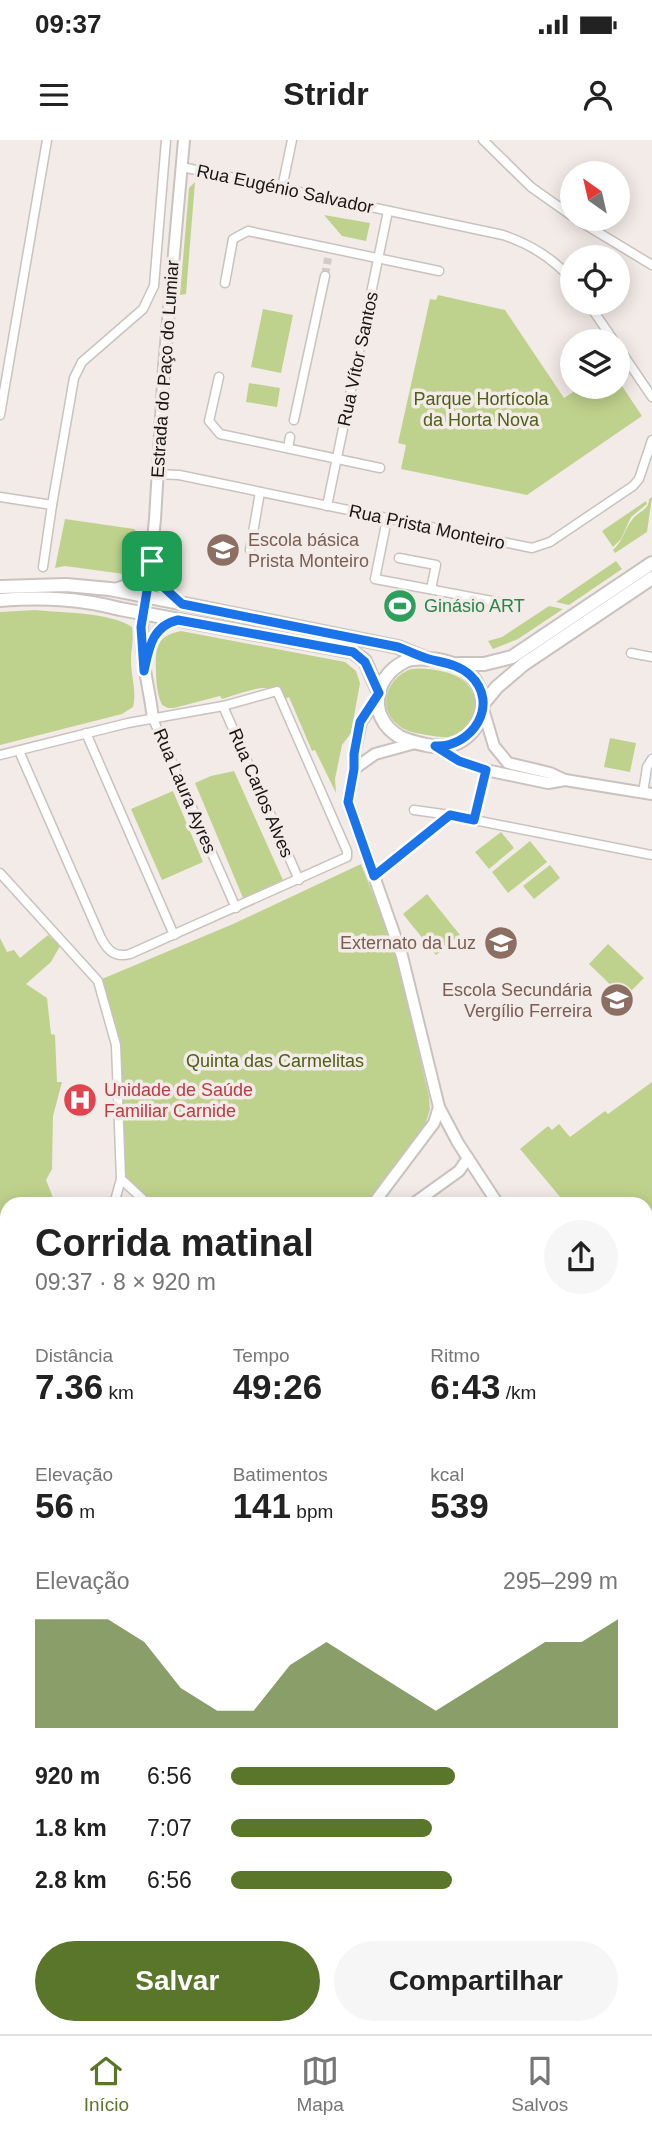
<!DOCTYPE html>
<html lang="pt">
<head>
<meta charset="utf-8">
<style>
	:root { --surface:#fff; --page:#f6f6f6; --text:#222; --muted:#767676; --line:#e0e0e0; --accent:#5a762a }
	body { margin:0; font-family:Helvetica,sans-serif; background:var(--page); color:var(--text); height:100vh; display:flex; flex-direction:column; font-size:26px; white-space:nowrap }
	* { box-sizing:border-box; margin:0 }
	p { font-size:23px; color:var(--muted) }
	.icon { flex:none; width:38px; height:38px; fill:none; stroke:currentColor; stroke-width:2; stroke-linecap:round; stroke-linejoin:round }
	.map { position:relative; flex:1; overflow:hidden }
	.drawer { position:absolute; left:0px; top:1057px; width:653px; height:838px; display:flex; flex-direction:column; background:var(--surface); border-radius:21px 21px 0 0; box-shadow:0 4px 18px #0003 }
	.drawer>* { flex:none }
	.needle { width:46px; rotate:326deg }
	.controls { position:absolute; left:560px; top:21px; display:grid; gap:14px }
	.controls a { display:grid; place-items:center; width:70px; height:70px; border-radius:50%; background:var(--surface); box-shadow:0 4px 18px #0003; font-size:35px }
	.pin { position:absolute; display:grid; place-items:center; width:60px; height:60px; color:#fff; margin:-30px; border-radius:14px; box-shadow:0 4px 10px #0006 }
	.round { display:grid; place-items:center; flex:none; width:74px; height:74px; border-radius:37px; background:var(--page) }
	.headline { display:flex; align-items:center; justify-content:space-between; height:119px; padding:0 35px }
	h1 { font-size:38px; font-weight:600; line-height:52px }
	.figures { display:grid; grid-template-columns:repeat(3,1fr); gap:10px; height:119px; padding:7px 35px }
	.figures div { display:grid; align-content:center }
	.figures b { font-size:35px; font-weight:600 }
	.figures small { font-size:19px; font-weight:400 }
	.figures p { font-size:19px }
	.chart { height:196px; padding:14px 35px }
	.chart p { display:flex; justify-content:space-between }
	.chart svg { width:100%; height:126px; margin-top:7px; fill:var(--accent); opacity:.7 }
	.primary-button { display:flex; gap:14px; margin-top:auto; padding:14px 35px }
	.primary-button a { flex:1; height:80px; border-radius:42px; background:var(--accent); color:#fff; font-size:28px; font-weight:600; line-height:80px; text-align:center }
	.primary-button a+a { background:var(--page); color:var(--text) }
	ul { padding:0 35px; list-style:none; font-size:23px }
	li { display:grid; grid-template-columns:112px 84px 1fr; align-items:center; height:52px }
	li i { height:18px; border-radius:9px; background:var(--accent) }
	.status { display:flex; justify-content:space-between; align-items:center; height:49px; padding:0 35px; background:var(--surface); direction:ltr }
	.status svg { height:19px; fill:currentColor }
	header { display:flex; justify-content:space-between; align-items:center; height:91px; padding:0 35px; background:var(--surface); font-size:32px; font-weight:600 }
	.dock { display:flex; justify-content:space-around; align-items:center; height:98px; border-top:2px solid var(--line); background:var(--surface); font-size:19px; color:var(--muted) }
	.dock a { display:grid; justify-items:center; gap:4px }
	.dock .selected { color:var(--accent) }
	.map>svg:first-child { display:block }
	.green { fill:#bfd28d }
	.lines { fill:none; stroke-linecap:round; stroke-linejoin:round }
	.minor-tunnel { stroke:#d2cbc8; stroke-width:8; stroke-dasharray:8 4; stroke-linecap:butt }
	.pedestrian-casing { stroke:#c9c2be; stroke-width:10 }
	.minor-casing { stroke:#c9c2be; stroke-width:11 }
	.tertiary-casing { stroke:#c9c2be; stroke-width:14 }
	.secondary-casing { stroke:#c9c2be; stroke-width:16 }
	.pedestrian { stroke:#fff; stroke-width:6 }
	.minor { stroke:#fff; stroke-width:8 }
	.tertiary { stroke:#fff; stroke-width:10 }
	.secondary { stroke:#fff; stroke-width:12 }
	.route-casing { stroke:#fff; stroke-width:14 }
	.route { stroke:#1a73e8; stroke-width:9 }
	.labels { text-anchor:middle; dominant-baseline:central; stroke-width:7; stroke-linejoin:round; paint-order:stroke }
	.street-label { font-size:18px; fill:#191615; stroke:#f3ebe7 }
	.park-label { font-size:18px; fill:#4f5e18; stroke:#f3ebe7 }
	.education-label { font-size:18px; fill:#785e54; stroke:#f3ebe7; text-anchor:end }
	.leisure-label { font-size:18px; fill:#27864d; stroke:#f3ebe7; text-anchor:start }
	.health-label { font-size:18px; fill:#be3a42; stroke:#f3ebe7; text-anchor:start }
</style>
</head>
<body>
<div class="status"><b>09:37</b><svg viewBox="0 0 49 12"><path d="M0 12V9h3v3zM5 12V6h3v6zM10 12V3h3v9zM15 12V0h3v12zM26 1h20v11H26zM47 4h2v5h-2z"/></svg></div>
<header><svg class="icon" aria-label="menu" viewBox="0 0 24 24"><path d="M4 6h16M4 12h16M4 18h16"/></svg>Stridr<svg class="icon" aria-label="person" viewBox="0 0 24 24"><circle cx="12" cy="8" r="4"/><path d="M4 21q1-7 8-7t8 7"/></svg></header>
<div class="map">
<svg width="652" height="1894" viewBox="0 0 652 1894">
	<rect width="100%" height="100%" fill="#f3ebe7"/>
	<!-- green -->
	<g class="green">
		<path d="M195,42L186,154L180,155L189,48Z"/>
		<path d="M324,75L370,83L366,101L342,96Z"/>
		<path d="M438,155L505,170L564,258L581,247H618V240L642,276L527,355L401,329L406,305L398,303L430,159L436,160Z"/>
		<path d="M263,169L293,175L281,233L251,227Z"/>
		<path d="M249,243L280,248L277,267L246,262Z"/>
		<path d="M652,357L647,392L615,413L613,410C623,401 624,390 632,380C638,371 649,371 649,359Z"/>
		<path d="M646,361L647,364L631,377L621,399L613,407L602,391Z"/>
		<path d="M65,379L134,389L140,396C139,412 141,430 124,434L65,426L55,428Z"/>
		<path d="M616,421L622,429L569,465L556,462Z"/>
		<path d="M549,466L563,469L518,499L493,509L488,501L502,497Z"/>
		<path d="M35,470C63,473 109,472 132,487C134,499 131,509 131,521C131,536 137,553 133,567L122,574L0,605V472Z"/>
		<path d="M181,491L345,522L356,531L360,543L351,593L342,605L335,639L336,653L315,610L312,611L289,557L285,559C275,537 240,554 222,559L220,556L174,568H168L162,565C157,554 156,541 156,530C155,507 157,496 181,491Z"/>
		<path d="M411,529C426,527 451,531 463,540C482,555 478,589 453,596C444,599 436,596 427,595C416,593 405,592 397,584C376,566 388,537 411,529Z"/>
		<path d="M610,598L636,603L630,632L604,627Z"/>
		<path d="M234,631L283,740L243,758L195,643L211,636Z"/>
		<path d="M173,651L203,722L162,740L131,669Z"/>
		<path d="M501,692L514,708L489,729L475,712Z"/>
		<path d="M530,701L547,722L508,753L492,732Z"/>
		<path d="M361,724L395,809L429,957L430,969L425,985L365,1064H154L123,1034L116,893L102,839L233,784Z"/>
		<path d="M550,725L560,738L534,759L523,746Z"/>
		<path d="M427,754L460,795L436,815L403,774Z"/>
		<path d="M48,795L60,806L51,822L26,844L47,858L51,894L55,895L57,942H62L53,976L52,1029L46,1040L54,1060L65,1062V1064H7V1249L0,1256V798L7,812L14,810L20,818Z"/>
		<path d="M608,804L644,838L624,858L589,824Z"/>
		<path d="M652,942V1153L646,1156V1064H566L520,1009L548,986L552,990L559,984L570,997L605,971L608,974Z"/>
		<path d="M7,1317V1556L0,1558V1325Z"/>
		<path d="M652,1487V1651L646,1656V1551L648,1549L646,1545V1490Z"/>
		<path d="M29,1888H265L266,1894H30Z"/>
	</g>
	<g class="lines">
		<!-- minor-tunnel -->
		<path class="minor-tunnel" d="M325,136L328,118"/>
		<!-- pedestrian casing -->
		<g class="pedestrian-casing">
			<path id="pedestrian" d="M646,1472L652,1474"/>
		</g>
		<!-- minor casing -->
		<g class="minor-casing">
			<g id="minor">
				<path d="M483,0L531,47L572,76"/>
				<path d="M182,27L503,95C530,104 553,118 572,140"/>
				<path d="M282,48L292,0"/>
				<path d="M576,79L652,125"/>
				<path d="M225,143L233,99L248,91L439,131"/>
				<path d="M588,163L614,201"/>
				<path d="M618,207L652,257"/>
				<path d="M219,237L209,281L220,294L380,328"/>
				<path d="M0,275L47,0"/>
				<path d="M294,280L325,136"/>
				<path d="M288,308L290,297"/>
				<path d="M157,334L179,335L532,408L550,402L633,346L639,339L652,300"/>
				<path d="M0,357L52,365L74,238L82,222L143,169L154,146L166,0"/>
				<path d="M327,366L388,71"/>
				<path d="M387,379L375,439L514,465"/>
				<path d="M250,410L260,352"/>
				<path d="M399,418L436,425L431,449"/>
				<path d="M43,427L52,365"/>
				<path d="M631,513L652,517"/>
				<path d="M223,566L299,740"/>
				<path d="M153,579L236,768"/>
				<path d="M86,593L174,795"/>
				<path d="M0,615L128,583L223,566L277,551L347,711V717L130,814C115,818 108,811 101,798L19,611"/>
				<path d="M643,653L647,627L652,619"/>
				<path d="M414,670L450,675"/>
				<path d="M474,680L652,715"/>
				<path d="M0,733L98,841L116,905L121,1039L114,1064"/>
				<path d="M375,736L450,675L474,680L486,630"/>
				<path d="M121,1039L148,1064"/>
				<path d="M646,1163L652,1160"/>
				<path d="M0,1317L7,1308"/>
				<path d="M0,1575L7,1573"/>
				<path d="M0,1598L7,1595"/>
				<path d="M0,1634L7,1631"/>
				<path d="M0,1706L7,1702"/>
				<path d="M3,1766L7,1797"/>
				<path d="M21,1888L22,1894"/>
				<path d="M291,1894L301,1888"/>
			</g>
		</g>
		<!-- tertiary casing -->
		<g class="tertiary-casing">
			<g id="tertiary">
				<path d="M154,426L159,443L181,463"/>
				<path d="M114,449C130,446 141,437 150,423"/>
				<path d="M147,458L155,379L164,227L184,0"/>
				<path d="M144,473C137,510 149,543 153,579"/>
				<path d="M146,522C150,501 155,485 178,480"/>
				<path d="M379,556L361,582L354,614V629L348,662L402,816L439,967L458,1003L498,1064"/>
				<path d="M483,569L494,606L508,623L550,633L565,640"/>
				<path d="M435,606L459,621L486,630L548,643L565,640L652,654"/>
				<path d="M354,629L375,614L415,603"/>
				<path d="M373,1064L434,983L439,967"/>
				<path d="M413,1064L459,1031L468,1018"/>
				<path d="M646,1800L652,1811"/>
			</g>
		</g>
		<!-- secondary casing -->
		<g class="secondary-casing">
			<g id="secondary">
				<path d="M0,447L66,445L110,449L398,507L427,519"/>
				<path d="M0,460C43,457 78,458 120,469L353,512L365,521L379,553"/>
				<path d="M411,519C428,517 449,520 463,529C492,548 487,589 457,603C447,608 437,607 426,605C417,603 408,601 400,597C364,576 375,531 411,519Z"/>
				<path d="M458,524H484L512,517L652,423"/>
				<path d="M483,564L497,547L524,524L652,438"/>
				<path d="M646,1190L652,1191"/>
				<path d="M646,1205L652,1204"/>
				<path d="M0,1767L7,1765"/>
			</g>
		</g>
		<!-- pedestrian -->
		<use href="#pedestrian" class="pedestrian"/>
		<!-- minor -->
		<use href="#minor" class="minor"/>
		<!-- tertiary -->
		<use href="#tertiary" class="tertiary"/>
		<!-- secondary -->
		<use href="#secondary" class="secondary"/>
	</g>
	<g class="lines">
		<!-- route casing -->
		<g class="route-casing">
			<path id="route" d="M152,421L159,443L182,464L398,507C409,511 419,516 429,519C444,523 458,524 470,535C501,564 472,608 435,606L459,621L486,630L474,680L450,675L374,736L348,662L354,629V614L360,582L379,553L365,522L353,512L178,480C152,486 149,508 144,531L141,487Z"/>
		</g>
		<!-- route -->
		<use href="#route" class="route"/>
	</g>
	<!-- icons -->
	<defs>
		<g id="school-disc" transform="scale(1.75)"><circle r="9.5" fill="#8d6e63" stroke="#f3ebe7"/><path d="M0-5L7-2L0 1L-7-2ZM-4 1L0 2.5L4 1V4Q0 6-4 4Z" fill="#fff"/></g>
		<g id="stadium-disc" transform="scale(1.75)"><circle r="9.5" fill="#2e9e5b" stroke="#f3ebe7"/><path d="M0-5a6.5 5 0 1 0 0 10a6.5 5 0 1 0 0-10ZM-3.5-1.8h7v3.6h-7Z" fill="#fff"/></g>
		<g id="hospital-disc" transform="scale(1.75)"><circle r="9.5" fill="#e0444e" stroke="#f3ebe7"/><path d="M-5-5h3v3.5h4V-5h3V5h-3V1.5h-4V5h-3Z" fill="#fff"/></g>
	</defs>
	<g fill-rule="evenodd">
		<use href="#school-disc" x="223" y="410"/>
		<use href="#stadium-disc" x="400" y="466"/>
		<use href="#school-disc" x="501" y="803"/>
		<use href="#school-disc" x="617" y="860"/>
		<use href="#hospital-disc" x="80" y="960"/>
	</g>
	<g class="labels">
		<!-- street labels -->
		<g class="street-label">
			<text transform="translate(285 49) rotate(12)">Rua Eugénio Salvador</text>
			<text transform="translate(358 219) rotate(-78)">Rua Vítor Santos</text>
			<text transform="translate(165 229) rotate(-86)">Estrada do Paço do Lumiar</text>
			<text transform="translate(427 387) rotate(12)">Rua Prista Monteiro</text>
			<text transform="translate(185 651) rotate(67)">Rua Laura Ayres</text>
			<text transform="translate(261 653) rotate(67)">Rua Carlos Alves</text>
		</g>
		<!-- park labels -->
		<g class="park-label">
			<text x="481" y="259">Parque Hortícola<tspan x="481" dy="21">da Horta Nova</tspan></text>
			<text x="275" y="921">Quinta das Carmelitas</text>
		</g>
		<!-- education labels -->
		<g class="education-label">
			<text x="248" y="400" text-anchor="start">Escola básica<tspan x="248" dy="21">Prista Monteiro</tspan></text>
			<text x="476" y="803">Externato da Luz</text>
			<text x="592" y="850">Escola Secundária<tspan x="592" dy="21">Vergílio Ferreira</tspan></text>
		</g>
		<!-- leisure labels -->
		<g class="leisure-label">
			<text x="424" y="466">Ginásio ART</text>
		</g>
		<!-- health labels -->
		<g class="health-label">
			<text x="104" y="950">Unidade de Saúde<tspan x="104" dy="21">Familiar Carnide</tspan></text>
		</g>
	</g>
</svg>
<div class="controls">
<a><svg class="needle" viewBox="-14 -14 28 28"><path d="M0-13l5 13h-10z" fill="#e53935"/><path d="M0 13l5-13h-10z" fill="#767676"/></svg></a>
<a><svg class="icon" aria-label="locate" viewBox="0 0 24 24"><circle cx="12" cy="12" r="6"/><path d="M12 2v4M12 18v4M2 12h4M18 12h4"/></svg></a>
<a><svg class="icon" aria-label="layers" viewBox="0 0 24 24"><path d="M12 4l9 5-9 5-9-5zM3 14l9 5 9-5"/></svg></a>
</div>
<div class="pin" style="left:152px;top:421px;background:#1e9e55"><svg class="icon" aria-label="arrive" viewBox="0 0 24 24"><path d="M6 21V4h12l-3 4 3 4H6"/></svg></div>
<section class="drawer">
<div class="headline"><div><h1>Corrida matinal</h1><p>09:37 · 8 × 920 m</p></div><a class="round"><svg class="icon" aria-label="share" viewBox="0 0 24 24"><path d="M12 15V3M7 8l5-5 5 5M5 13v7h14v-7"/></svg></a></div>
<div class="figures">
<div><p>Distância</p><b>7.36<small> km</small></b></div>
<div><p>Tempo</p><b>49:26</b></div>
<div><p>Ritmo</p><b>6:43<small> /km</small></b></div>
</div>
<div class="figures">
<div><p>Elevação</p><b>56<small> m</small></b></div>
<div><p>Batimentos</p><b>141<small> bpm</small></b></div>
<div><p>kcal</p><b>539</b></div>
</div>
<div class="chart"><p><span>Elevação</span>295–299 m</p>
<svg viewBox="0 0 160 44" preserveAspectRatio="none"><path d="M0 44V6L10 6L20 6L30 14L40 30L50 38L60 38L70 22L80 14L90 22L100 30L110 38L120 30L130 22L140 14L150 14L160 6V44z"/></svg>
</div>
<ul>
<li><b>920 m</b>6:56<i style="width:58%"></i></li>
<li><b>1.8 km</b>7:07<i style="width:52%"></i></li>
<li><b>2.8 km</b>6:56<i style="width:57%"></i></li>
</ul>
<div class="primary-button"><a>Salvar</a><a>Compartilhar</a></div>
</section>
</div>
<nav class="dock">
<a class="selected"><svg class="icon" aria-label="home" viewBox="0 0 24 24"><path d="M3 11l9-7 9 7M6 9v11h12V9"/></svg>Início</a>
<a><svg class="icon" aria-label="map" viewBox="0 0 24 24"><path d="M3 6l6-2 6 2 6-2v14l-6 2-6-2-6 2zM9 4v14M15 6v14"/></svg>Mapa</a>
<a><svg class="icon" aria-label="saved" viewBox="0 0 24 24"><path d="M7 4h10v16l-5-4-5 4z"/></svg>Salvos</a>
</nav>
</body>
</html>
